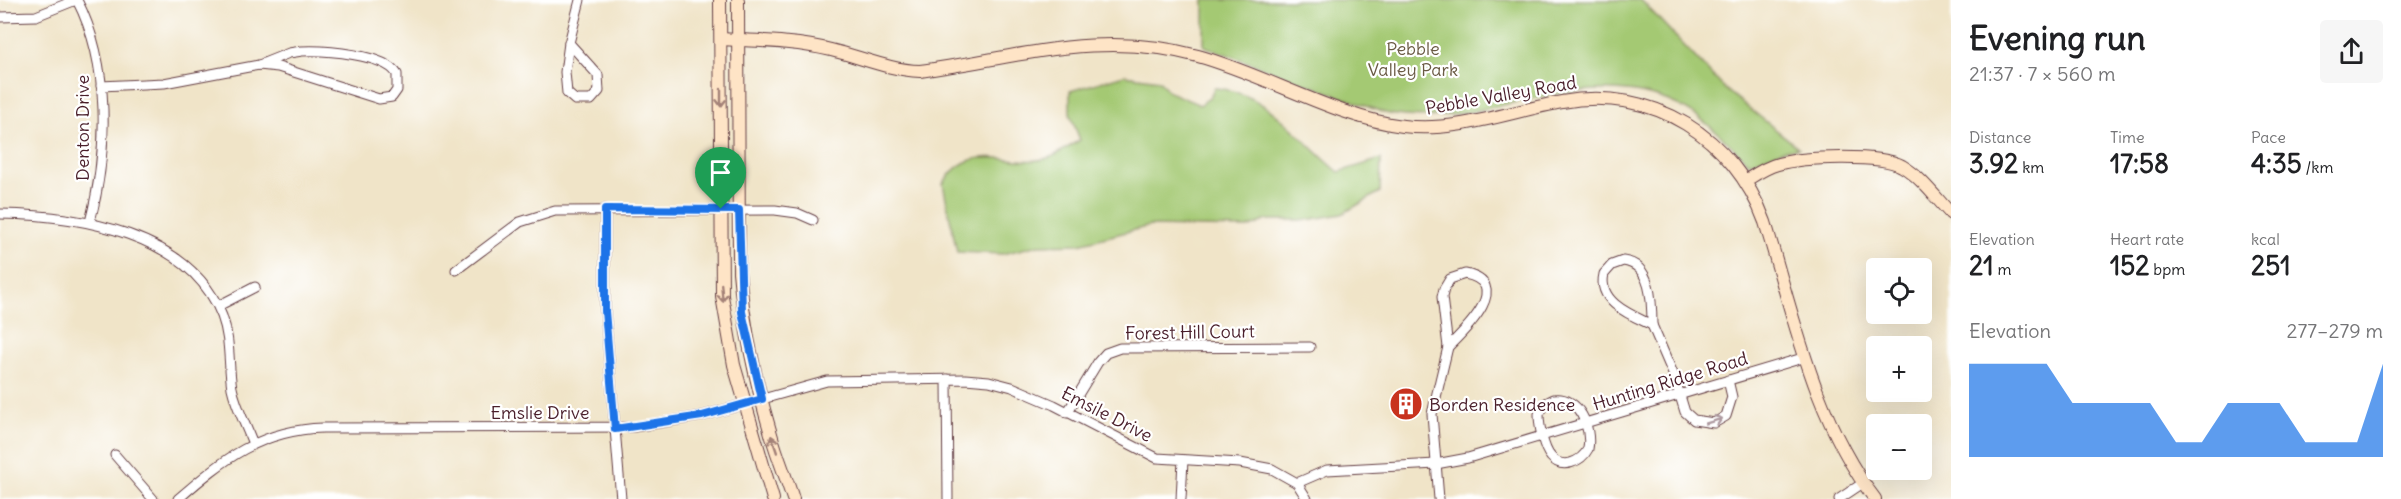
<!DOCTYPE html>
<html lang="en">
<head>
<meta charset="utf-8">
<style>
	:root { --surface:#fff; --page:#f6f6f6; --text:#202124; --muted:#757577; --accent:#1a73e8 }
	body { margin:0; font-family:Delius,sans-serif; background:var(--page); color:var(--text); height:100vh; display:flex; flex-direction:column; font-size:22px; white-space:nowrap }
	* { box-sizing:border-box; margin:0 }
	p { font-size:20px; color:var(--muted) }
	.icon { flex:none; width:33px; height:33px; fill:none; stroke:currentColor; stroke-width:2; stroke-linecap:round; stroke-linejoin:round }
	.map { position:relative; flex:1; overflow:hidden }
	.details { display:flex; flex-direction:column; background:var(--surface); width:450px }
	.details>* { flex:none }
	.controls { position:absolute; left:1866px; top:258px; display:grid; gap:12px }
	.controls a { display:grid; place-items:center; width:66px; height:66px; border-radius:6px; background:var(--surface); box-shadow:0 6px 24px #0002; font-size:30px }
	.pin { position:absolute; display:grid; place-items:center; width:51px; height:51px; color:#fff; margin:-62px -26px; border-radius:50% 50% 50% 0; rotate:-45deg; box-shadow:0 0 6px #0007 }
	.pin .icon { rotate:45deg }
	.round { display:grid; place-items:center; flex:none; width:63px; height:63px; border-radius:6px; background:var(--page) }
	.overview { display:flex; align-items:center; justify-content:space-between; height:102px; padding:0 18px }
	h1 { font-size:33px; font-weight:800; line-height:45px }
	.figures { display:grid; grid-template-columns:repeat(3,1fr); gap:9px; height:102px; padding:6px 18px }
	.figures div { display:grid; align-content:center }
	.figures b { font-size:26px; font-weight:800 }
	.figures small { font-size:16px; font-weight:400 }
	.figures p { font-size:16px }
	.chart { height:168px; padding:12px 18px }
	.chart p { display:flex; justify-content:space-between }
	.chart svg { width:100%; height:108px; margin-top:6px; fill:var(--accent); opacity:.7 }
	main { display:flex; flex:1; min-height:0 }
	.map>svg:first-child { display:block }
	.green { fill:#a4c973; stroke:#77744f; stroke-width:1.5 }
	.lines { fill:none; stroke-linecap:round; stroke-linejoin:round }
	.street-casing { stroke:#633d43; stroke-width:11 }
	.secondary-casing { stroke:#633d43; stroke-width:14 }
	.street { stroke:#fff; stroke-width:9 }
	.secondary { stroke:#fee4c6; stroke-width:12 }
	.oneway { stroke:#a48278 }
	.oneway2 { stroke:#ae9aa0 }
	.route-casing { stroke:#fff; stroke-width:12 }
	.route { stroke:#1a73e8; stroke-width:8 }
	.labels { text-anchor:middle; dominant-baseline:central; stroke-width:4.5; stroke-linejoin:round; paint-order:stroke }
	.park-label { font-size:18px; fill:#6a5a44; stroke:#fff }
	.street-label { font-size:18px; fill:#4a1f2b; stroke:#fff }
	.poi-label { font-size:18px; fill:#4a1f2b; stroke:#fff; text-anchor:start }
</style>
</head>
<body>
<main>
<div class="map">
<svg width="1951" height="499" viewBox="0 0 1951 499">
	<rect width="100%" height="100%" fill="#fff"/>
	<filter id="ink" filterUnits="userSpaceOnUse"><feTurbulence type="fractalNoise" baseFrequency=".0167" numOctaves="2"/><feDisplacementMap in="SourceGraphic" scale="12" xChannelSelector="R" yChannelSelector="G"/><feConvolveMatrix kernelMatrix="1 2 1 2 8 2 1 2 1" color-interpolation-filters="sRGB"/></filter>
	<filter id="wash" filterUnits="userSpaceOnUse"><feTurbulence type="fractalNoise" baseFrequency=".008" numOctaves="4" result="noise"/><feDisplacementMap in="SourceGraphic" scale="24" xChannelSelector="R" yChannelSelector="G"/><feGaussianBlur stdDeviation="1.35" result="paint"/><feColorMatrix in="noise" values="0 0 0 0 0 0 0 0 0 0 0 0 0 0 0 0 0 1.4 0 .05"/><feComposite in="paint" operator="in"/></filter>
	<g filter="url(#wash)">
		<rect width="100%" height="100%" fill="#f0e4c8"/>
		<!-- green -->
		<g class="green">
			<path d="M1204,0H1641L1725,89L1799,148L1784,150L1749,163C1733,147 1717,131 1698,117C1636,73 1562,92 1494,107C1457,115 1423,121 1385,113L1204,46Z"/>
			<path d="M1124,75L1159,80L1169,92L1200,105L1210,97L1214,88C1268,91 1301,142 1339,172L1381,159L1380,192L1342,214L1306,220H1267L1248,228L1150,226L1079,244L1038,245L1003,254L957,252L943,184C972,136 1014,171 1051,157C1061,153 1071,145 1080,140L1070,114V91Z"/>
		</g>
	</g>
	<g filter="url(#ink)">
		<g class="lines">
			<!-- street casing -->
			<g class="street-casing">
				<g id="street">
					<path d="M77,0C111,66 108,152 90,222"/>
					<path d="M0,17L36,16L76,0"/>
					<path d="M569,43L598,75L599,91L591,100H575L567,93L565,72Z"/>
					<path d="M569,43L580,0"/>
					<path d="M302,51C324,50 385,54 397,74V90L392,97L379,99L278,67L259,65L289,53Z"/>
					<path d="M101,86L164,83L259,65"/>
					<path d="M605,209V311L621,499"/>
					<path d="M0,214C78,215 190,233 222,316C231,340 228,364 232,388C236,407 246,425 253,444"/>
					<path d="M1623,261C1652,264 1652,303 1652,325C1631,315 1597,302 1604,274L1612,265Z"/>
					<path d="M456,270L520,222L555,211L775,210L797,213L813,220"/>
					<path d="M1465,274C1515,284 1463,332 1448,347L1442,297L1444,289L1450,279Z"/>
					<path d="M218,306L255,287"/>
					<path d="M1652,325L1674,376L1685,412L1694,420L1714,423L1726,416L1732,397L1728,380"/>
					<path d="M947,379L948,499"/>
					<path d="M1554,399C1579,396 1592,428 1588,449C1581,462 1562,470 1551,457C1543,448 1539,425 1539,414L1546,403Z"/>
					<path d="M1067,413L1098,362L1106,353L1120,348L1310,347"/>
					<path d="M115,455L153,499"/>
					<path d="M1297,483L1327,470L1436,464L1468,458L1806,357"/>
					<path d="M178,499C224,459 260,430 323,428L634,427L702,416L827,381L965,379L989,381L1012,387L1054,405L1157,458L1240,463L1272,469L1297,483L1307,499"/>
					<path d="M1181,499L1183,460"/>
					<path d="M1439,499L1432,414L1448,347"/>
					<path d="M1839,499L1863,483"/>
				</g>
			</g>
			<!-- secondary casing -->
			<g class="secondary-casing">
				<g id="secondary">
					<path d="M720,0L722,296L734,365L773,499"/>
					<path d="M738,0L739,272C744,327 755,380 771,434C777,456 786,477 793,499"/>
					<path d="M721,39C758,41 795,41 831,50C861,57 889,70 920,71C1017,58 1101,29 1198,56C1264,74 1337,118 1403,126C1456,133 1510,111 1562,102C1652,85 1734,137 1765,222C1794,317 1814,419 1875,499"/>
					<path d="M1745,181C1756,174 1766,167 1778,164C1802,157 1880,154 1902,166C1921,177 1936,198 1951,214"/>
				</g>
			</g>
			<!-- street -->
			<use href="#street" class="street"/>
			<!-- secondary -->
			<use href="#secondary" class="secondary"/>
		</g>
		<!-- one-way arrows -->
		<defs><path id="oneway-shaft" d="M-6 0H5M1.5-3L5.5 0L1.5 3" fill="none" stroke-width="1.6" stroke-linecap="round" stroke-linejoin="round" transform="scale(1.5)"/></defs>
		<g class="oneway">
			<use href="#oneway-shaft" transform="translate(721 98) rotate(90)"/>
			<use href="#oneway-shaft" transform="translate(722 293) rotate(85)"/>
			<use href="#oneway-shaft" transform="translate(774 444) rotate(-109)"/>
		</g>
		<use class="oneway2" href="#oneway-shaft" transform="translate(1714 421) rotate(-17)"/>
	</g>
	<g class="lines" filter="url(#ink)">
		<!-- route casing -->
		<g class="route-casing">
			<path id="route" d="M605,209L739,210L742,312L762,399L702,416L615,429L605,311Z"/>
		</g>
		<!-- route -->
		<use href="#route" class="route"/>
	</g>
	<!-- icons -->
	<defs>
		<g id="building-disc" transform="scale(1.725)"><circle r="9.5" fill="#c8321e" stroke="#fff"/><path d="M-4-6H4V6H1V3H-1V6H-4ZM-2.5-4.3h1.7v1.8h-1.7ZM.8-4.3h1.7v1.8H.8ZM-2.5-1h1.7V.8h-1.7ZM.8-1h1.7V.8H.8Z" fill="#fff"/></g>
	</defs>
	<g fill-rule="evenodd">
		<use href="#building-disc" x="1406" y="404"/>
	</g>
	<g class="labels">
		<!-- park labels -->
		<g class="park-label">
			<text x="1413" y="48">Pebble<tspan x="1413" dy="21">Valley Park</tspan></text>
		</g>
		<!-- street labels -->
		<g class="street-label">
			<text transform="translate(1501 95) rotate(-10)">Pebble Valley Road</text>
			<text transform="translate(82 128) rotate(-90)">Denton Drive</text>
			<text transform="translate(1190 332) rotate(-1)">Forest Hill Court</text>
			<text transform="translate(1670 381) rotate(-17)">Hunting Ridge Road</text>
			<text x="540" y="412">Emslie Drive</text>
			<text transform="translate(1107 414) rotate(27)">Emsile Drive</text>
		</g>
		<!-- poi labels -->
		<g class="poi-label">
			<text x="1429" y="404">Borden Residence</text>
		</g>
	</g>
</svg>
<div class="controls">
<a><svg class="icon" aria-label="locate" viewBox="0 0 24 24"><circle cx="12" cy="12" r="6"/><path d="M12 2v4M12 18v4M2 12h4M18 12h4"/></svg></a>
<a>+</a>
<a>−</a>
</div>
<div class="pin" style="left:721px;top:209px;background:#1e9e55"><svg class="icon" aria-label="arrive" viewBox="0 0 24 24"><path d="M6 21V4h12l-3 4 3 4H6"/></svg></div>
</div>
<section class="details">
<div class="overview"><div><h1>Evening run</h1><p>21:37 · 7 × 560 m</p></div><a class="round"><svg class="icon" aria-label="share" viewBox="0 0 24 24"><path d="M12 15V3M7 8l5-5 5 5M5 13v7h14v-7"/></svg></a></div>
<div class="figures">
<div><p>Distance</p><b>3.92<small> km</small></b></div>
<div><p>Time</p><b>17:58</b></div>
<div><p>Pace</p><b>4:35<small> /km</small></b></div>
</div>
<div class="figures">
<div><p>Elevation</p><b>21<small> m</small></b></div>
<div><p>Heart rate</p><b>152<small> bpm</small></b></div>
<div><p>kcal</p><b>251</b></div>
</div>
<div class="chart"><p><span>Elevation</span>277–279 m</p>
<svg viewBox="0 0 160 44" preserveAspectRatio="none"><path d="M0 44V6L10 6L20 6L30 6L40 22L50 22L60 22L70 22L80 38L90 38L100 22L110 22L120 22L130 38L140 38L150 38L160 6V44z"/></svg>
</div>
</section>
</main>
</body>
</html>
